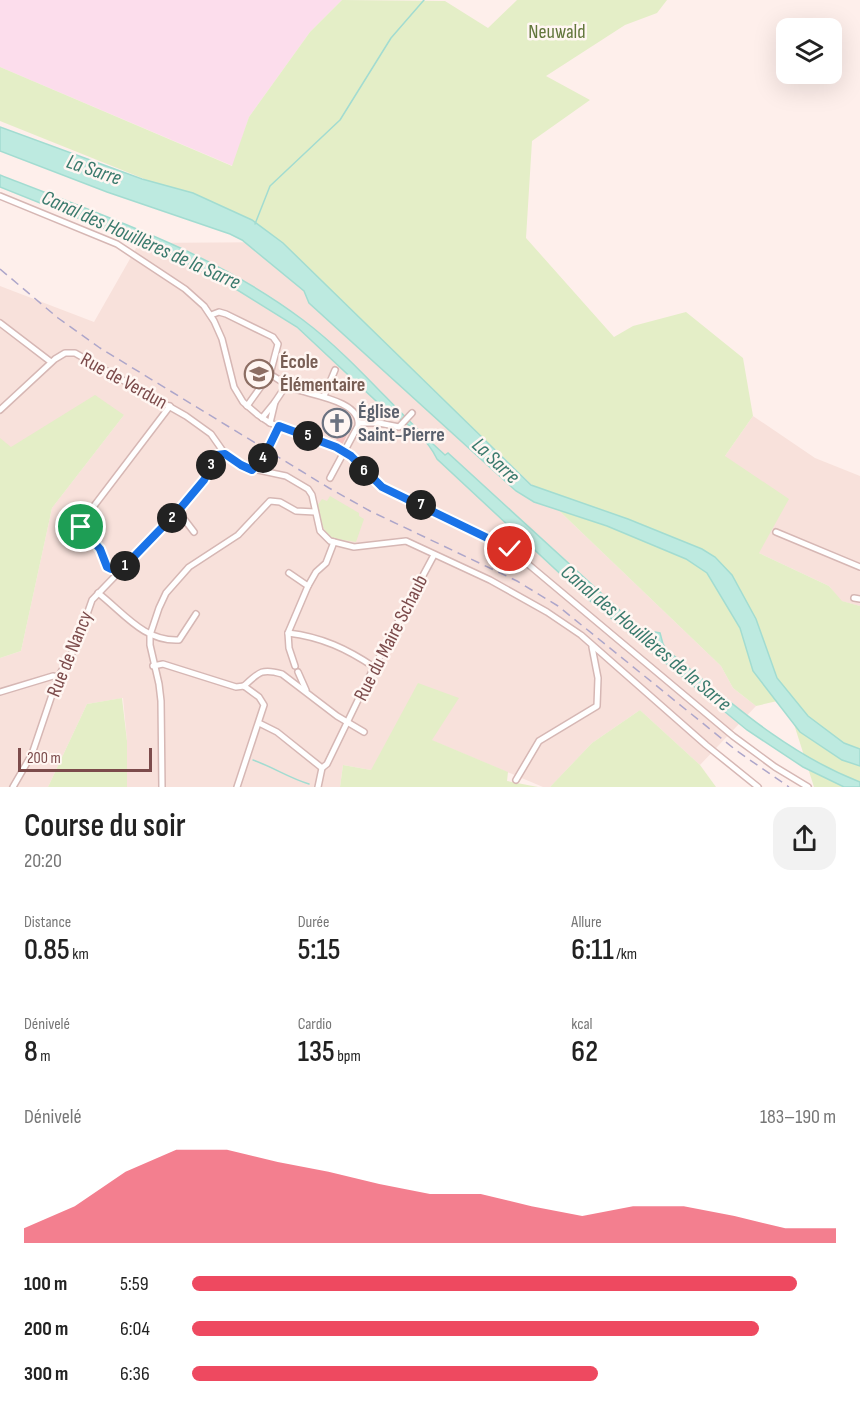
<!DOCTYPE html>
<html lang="fr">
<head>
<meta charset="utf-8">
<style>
	:root { --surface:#fff; --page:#f2f2f2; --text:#222; --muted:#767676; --accent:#ee4960 }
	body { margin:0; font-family:"Sofia Sans Condensed",sans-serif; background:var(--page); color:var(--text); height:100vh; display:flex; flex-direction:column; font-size:22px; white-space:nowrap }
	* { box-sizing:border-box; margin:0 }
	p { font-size:20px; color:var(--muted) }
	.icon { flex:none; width:33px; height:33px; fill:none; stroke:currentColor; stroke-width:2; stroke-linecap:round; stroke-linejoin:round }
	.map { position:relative; height:787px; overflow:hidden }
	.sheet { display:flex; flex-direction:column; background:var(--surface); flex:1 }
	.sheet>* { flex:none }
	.buttons { position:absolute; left:776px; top:18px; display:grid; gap:12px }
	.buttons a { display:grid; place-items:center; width:66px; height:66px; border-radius:12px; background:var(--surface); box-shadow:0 6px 24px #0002; font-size:30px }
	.scale { position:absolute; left:18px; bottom:15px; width:134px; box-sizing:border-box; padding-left:6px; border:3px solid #7c4b4b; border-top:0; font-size:16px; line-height:21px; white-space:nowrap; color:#7c4b4b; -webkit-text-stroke:4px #fff6f2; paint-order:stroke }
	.pin { position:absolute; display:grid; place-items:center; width:51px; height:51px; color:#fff; margin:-26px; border:3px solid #fff; border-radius:50%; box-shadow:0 2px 6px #0007 }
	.km { position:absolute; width:30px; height:30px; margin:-15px; border-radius:50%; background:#222; color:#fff; font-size:16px; line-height:30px; text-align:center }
	.round { display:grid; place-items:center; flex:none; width:63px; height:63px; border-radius:18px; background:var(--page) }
	.overview { display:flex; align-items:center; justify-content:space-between; height:102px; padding:0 24px }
	h1 { font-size:33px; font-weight:600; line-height:45px }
	.stats { display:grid; grid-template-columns:repeat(3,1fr); gap:9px; height:102px; padding:6px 24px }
	.stats div { display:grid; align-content:center }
	.stats b { font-size:30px; font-weight:600 }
	.stats small { font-size:16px; font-weight:400 }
	.stats p { font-size:16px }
	.chart { height:168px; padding:12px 24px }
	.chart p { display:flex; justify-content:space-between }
	.chart svg { width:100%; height:108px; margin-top:6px; fill:var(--accent); opacity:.7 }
	ul { padding:0 24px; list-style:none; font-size:20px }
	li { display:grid; grid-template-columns:96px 72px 1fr; align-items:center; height:45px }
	li i { height:15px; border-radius:8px; background:var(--accent) }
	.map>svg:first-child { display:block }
	.residential { fill:#f8e1db }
	.medical { fill:#fcddec }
	.green { fill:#e4eec7 }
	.water { fill:#bdeae0; stroke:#a2dcd1; stroke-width:1.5 }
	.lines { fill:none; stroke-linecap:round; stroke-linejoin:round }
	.stream { stroke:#a2dcd1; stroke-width:1.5 }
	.building { fill:#f5c2c0 }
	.minor-casing { stroke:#d6b7b4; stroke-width:8 }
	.minor { stroke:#fff; stroke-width:5 }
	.rail { stroke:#ada6ca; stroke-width:1.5; stroke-dasharray:9 6; stroke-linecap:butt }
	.route-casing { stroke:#fff; stroke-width:12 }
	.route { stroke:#1a73e8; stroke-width:8 }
	.labels { text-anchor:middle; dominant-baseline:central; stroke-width:5; stroke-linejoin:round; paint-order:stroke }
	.park-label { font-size:20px; fill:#62763c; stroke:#fff6f2 }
	.education-label { font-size:20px; font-weight:bold; fill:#785e54; stroke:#fff6f2; text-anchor:start }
	.street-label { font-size:20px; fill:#7c4b4b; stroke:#fff6f2 }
	.worship-label { font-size:20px; font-weight:bold; fill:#5b616d; stroke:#fff6f2; text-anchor:start }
	.water-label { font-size:21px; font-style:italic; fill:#3a7a6d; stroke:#fff6f2 }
</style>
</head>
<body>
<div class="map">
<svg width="860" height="787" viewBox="0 0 860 787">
	<rect width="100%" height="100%" fill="#feefeb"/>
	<!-- residential -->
	<g class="residential">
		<path d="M279,242L721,666L733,688L756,706L700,765L640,710L592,743L550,787H543L431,740L371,770L343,765L340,787H127V741L123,698L87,704L48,787H0V658L21,651L52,508L124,415L0,451V286L94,322L139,243Z"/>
		<path d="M753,416L815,458L860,476V606L841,601L829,586L759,553L725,456Z"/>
	</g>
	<!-- medical -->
	<path class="medical" d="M0,0H342L310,32L249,117L233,166L0,67Z"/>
	<!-- green -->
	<g class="green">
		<path d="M342,0L445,1L488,28L517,0H667L657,13L625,25L546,76L590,100L532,141L526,238L614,337L633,326L686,312L743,358L753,416L725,456L789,499L759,553L829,586L842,601L860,606V787H814L786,699L756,706L733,688L721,666L279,242L142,178L0,121V67L232,166L249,117L310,32Z"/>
		<path d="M95,395L124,415L52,508L21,651L0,658V438L11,447Z"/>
		<path d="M330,496L359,513V516L364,519L356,542L331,538L321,525L317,506L322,499L327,501Z"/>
		<path d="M418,683L459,698L432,740L508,772L507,781L538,787H340L343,765L371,770Z"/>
		<path d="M122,698L127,741V787H48L87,704Z"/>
		<path d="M640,710L700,765L716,787H550L592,743Z"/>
	</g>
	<!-- water -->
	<g class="water">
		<path d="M0,127L142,179L193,193L252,220L283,243L531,485L628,519L702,549L715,557L732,575L756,619L777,678L808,716L844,743L860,749V766L842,760L800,732L753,671L740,628L707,573L686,559L607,526L534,502L516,491L309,303L304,291L242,240L230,234L107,192L0,151Z"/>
		<path d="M0,175C104,216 213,252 303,320C356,360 396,412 445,455L448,453L635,624L644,630L660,633L663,644L667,650C728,700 785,753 860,782V787H844L803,767L747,730L583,595L437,459C428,440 408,422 389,413L297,327L223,281L150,247L0,187Z"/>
	</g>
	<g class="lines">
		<!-- stream -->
		<g class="stream">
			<path d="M255,224L270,186L340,120L391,38L424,0"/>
			<path d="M253,760C273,767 289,778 309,784"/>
		</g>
	</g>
	<!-- building -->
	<path class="building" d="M335,414L351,427L342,445L335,442L342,431L325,423L327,416L333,417Z"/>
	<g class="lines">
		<!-- minor casing -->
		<g class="minor-casing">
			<g id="minor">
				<path d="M0,196L117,244L185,289L204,306L214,321L222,339L234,387L243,402L258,415L270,423L336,447L351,456L382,487L510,549L733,736L775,767L808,787"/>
				<path d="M211,315L219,312L226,314L273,337L278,344L270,374L247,406"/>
				<path d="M0,323L51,362"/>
				<path d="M270,374C278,379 287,386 295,389C311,395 362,401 358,426L330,478"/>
				<path d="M324,396L335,370"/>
				<path d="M275,402L287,384"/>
				<path d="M0,410L55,359L65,353H75L186,416L211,434L225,454"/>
				<path d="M262,418L275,402L270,423"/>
				<path d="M359,423H379L399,427L412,413"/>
				<path d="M219,454L227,455L248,468L286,476L308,489L312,495L320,531L330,541L354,547L406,541L490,580L547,612L581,635L706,745L758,787"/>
				<path d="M252,470L264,457L279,426"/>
				<path d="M178,511L194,532"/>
				<path d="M776,532L860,567"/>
				<path d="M123,568L111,569L107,567L100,549L81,523L170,406"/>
				<path d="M289,573L308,586"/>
				<path d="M98,593C123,612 144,642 179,640L196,614"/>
				<path d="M854,598L860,599"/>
				<path d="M288,633C322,637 347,649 374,667"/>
				<path d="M153,666L163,664L236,687L244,686"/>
				<path d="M295,666L289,648L288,633L308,586L316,572L326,563L334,542"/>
				<path d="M298,672L306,690"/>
				<path d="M244,686C259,672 262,668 282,674L337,716L364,732"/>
				<path d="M0,692L53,676L58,677"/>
				<path d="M259,723L277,732L322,768"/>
				<path d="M516,780L539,741L597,706L598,678L592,647"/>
				<path d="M13,787L32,754L58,677L76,646L92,600L178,511L204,480L214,458L219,454"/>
				<path d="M162,787L161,701L159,684L150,645V635L159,608L166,593L189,567L238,535L270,501L280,502L296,511L315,512"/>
				<path d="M237,787L264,705L259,697L244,686"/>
				<path d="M318,787L322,768L327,764L374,667L434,555"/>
			</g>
		</g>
		<!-- minor -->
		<use href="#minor" class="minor"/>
		<!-- rail -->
		<path class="rail" d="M0,269L58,318L100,348L329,488L370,511L517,581L558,606L737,751L789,787"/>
	</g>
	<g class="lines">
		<!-- route casing -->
		<g class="route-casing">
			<path id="route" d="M81,527L100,549L107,567L111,569L123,568L178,511L204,480L217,455L225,454L241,465L252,470L264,457L279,426L336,447L351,456L382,487L510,549"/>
		</g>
		<!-- route -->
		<use href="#route" class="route"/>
	</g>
	<!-- icons -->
	<defs>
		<g id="school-ring" transform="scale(1.5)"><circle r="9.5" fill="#fff6f2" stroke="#8d6e63" stroke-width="1.5"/><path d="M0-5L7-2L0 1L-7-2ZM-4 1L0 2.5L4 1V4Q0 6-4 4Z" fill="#8d6e63"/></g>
		<g id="church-ring" transform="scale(1.5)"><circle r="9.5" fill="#fff6f2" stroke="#6b7280" stroke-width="1.5"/><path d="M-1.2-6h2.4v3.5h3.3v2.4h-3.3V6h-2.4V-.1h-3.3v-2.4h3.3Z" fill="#6b7280"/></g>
	</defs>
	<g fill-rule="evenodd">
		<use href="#school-ring" x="259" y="374"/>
		<use href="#church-ring" x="337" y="423"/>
	</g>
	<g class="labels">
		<!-- park labels -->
		<g class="park-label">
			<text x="557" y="32">Neuwald</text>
		</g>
		<!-- education labels -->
		<g class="education-label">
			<text x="280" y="362">École<tspan x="280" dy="23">Élémentaire</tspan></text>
		</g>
		<!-- street labels -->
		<g class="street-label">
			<text transform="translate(124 381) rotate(29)">Rue de Verdun</text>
			<text transform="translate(391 638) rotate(-63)">Rue du Maire Schaub</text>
			<text transform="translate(70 654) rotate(-68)">Rue de Nancy</text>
		</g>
		<!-- worship labels -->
		<g class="worship-label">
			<text x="358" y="412">Église<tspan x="358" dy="23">Saint-Pierre</tspan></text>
		</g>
		<!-- water labels -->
		<g class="water-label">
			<text transform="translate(94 170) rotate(19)">La Sarre</text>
			<text transform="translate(141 240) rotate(24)">Canal des Houillères de la Sarre</text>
			<text transform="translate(496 461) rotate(43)">La Sarre</text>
			<text transform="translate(646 638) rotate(40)">Canal des Houillères de la Sarre</text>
		</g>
	</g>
</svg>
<div class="buttons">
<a><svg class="icon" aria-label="layers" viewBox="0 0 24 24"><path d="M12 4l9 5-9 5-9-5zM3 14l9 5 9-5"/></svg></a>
</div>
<div class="scale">200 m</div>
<div class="pin" style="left:81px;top:527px;background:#1e9e55"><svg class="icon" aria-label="arrive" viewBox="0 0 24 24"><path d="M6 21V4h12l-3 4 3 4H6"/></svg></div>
<div class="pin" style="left:510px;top:549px;background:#d93025"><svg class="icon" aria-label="check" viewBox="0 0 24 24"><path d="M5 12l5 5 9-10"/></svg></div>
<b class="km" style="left:125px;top:566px">1</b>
<b class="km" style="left:172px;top:518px">2</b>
<b class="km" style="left:211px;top:465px">3</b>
<b class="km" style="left:263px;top:458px">4</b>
<b class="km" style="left:308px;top:436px">5</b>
<b class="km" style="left:364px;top:471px">6</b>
<b class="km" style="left:421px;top:505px">7</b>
</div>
<section class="sheet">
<div class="overview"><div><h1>Course du soir</h1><p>20:20</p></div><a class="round"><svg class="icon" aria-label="share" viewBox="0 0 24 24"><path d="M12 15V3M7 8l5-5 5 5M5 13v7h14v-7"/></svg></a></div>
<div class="stats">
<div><p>Distance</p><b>0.85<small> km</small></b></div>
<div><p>Durée</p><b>5:15</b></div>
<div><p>Allure</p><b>6:11<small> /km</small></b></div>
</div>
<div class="stats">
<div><p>Dénivelé</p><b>8<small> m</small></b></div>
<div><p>Cardio</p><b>135<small> bpm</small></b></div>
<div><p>kcal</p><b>62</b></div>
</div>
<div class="chart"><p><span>Dénivelé</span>183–190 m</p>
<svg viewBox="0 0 160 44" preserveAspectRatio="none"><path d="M0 44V38L10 29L20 15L30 6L40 6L50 11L60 15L70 20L80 24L90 24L100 29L110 33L120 29L130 29L140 33L150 38L160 38V44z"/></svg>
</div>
<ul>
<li><b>100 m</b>5:59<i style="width:94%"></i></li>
<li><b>200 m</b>6:04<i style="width:88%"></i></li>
<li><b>300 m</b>6:36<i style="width:63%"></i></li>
</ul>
</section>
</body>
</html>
